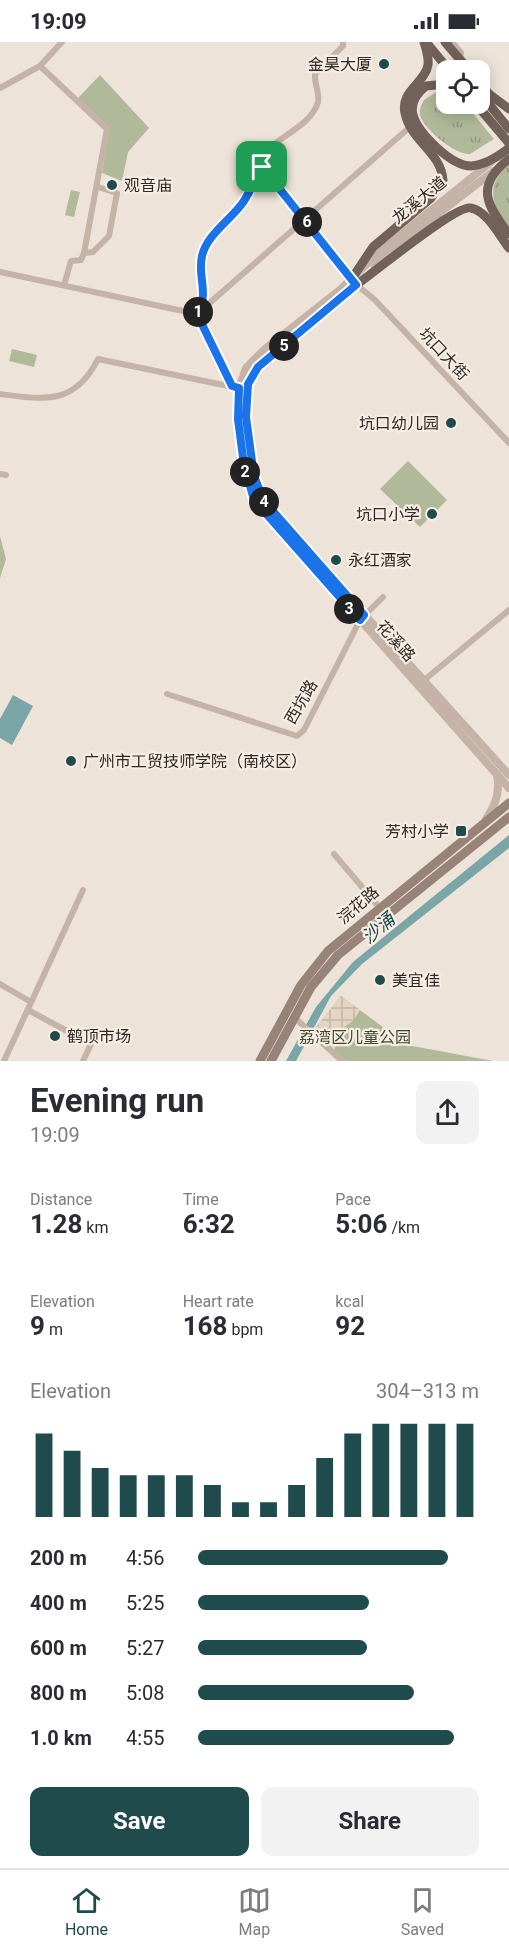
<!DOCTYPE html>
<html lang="en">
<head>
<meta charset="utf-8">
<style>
	:root { --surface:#fff; --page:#f2f2f3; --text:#2b2b33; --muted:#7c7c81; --line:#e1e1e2; --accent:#204b4d }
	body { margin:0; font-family:Roboto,"Noto Sans SC",sans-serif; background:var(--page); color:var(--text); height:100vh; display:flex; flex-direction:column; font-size:22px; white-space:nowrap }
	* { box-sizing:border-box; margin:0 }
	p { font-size:20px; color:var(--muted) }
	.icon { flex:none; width:33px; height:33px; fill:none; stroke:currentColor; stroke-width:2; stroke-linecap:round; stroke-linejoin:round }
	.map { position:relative; height:1019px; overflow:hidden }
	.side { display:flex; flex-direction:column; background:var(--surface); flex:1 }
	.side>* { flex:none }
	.fabs { position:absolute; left:436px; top:18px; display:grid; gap:12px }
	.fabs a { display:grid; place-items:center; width:54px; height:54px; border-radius:12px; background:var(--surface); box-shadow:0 3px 15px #0003; font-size:30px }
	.pin { position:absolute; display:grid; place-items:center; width:51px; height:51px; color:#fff; margin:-26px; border-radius:12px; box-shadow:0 3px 9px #0006 }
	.km { position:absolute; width:30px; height:30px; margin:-15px; border-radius:50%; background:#222; color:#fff; font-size:16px; line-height:30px; text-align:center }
	.round { display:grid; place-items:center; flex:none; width:63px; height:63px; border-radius:12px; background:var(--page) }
	.overview { display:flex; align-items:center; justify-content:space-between; height:102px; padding:0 30px }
	h1 { font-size:33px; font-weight:700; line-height:45px }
	.figures { display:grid; grid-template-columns:repeat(3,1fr); gap:9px; height:102px; padding:6px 30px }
	.figures div { display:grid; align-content:center }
	.figures b { font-size:26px; font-weight:700 }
	.figures small { font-size:16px; font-weight:400 }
	.figures p { font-size:16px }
	.chart { height:168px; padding:12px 30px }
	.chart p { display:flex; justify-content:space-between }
	.chart svg { width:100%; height:108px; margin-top:6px; stroke:var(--accent); stroke-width:6 }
	.button { display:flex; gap:12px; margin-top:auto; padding:12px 30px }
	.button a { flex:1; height:69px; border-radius:12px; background:var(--accent); color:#fff; font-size:24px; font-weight:700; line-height:69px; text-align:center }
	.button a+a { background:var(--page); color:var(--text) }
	ul { padding:0 30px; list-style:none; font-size:20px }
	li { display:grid; grid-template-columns:96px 72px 1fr; align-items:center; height:45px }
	li i { height:15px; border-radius:8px; background:var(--accent) }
	.status { display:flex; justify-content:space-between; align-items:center; height:42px; padding:0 30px; background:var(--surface); direction:ltr }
	.status svg { height:16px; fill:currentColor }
	.menu { display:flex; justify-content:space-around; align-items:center; height:84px; border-top:2px solid var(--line); background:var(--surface); font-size:16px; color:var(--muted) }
	.menu a { display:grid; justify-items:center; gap:3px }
	.menu .current { color:var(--accent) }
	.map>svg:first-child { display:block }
	.grass { fill:url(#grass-tufts) }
	.green { fill:#b0ba9a }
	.plaza { fill:url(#plaza-grid) }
	.water { fill:#7ba6a7 }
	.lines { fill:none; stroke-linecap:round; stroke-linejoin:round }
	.minor { stroke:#c4b3a6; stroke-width:6 }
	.tertiary { stroke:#c4b3a6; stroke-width:8 }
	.secondary { stroke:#978378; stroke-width:9 }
	.primary { stroke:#716158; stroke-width:9 }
	.primary-bridge { stroke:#716158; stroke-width:9 }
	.route-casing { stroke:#fff; stroke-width:12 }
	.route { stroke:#1a73e8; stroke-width:8 }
	.poi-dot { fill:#204b4d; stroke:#f6ede4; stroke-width:2 }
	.labels { text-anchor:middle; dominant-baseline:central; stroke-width:4.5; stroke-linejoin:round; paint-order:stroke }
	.poi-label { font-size:16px; fill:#312926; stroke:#f6ede4; text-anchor:start }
	.street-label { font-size:16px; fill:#312926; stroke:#f6ede4 }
	.park-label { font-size:16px; fill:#414c2d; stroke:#f6ede4 }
	.water-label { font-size:18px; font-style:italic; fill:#204b4d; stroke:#f6ede4 }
</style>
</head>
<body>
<div class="status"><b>19:09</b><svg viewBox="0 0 49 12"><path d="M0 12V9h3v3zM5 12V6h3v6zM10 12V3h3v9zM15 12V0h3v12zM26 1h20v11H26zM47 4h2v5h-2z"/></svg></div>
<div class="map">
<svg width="509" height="1019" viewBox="0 0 509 1019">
	<defs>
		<pattern id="grass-tufts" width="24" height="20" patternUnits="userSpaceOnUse" patternTransform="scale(1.5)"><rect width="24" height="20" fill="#b0ba9a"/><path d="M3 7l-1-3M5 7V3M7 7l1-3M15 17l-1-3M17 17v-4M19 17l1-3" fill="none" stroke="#90977d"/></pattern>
		<pattern id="plaza-grid" width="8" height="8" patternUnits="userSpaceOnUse" patternTransform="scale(1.5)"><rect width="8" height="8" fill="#e4d4c1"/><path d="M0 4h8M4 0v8" fill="none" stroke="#c4b6a6"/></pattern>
	</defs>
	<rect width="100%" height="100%" fill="#ede3d8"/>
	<!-- grass -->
	<g class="grass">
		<path d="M441,47L447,49V62H465L494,97L470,112C455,113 427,89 421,76C418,70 421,63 424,58Z"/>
		<path d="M509,123V186C492,164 484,143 509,123Z"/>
	</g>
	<!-- green -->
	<g class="green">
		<path d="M100,33L149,86L128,110L122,139L102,131L109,85L78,56Z"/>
		<path d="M71,148L80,150L74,175L65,173Z"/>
		<path d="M12,307L37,313L34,325L9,319Z"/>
		<path d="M408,419L447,458L420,485L380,447Z"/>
		<path d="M0,494L6,517L0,536Z"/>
		<path d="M341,954L407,1003L493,1019H346L313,989Z"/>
	</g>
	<!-- plaza -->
	<path class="plaza" d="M341,954L360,968L353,979L344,985L334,1008L313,989Z"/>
	<!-- water -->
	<g class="water">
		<path d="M13,653L33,664L12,703L0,696V677Z"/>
		<path d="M509,793V806L362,922L331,954L296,1019H286L316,965L353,920Z"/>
	</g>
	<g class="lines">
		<!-- minor -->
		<g class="minor">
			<path d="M343,0V4L315,32C314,41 320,52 318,60C310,88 267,97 259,121L351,238L375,258L509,401"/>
			<path d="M40,24L107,87L84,211L81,218L71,219L64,243"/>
			<path d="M0,46L40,24L62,0"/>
			<path d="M252,146L269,134"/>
			<path d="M84,211L93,210L109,194L117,151L98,145"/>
			<path d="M0,230L197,272C210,250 197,235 202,214C207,192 233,177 245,159C252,147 256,134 259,121"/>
			<path d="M232,344L197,272L411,84"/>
			<path d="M0,352C45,358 75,363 98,317L233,345"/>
			<path d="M0,432L6,433"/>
			<path d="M423,639L509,568"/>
			<path d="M167,652L297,694L304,688L360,578L383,555"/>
			<path d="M334,812L379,865"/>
			<path d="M0,942L31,960"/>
			<path d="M28,968L91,1002L83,1019"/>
			<path d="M294,975L342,1019"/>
			<path d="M4,1019L83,848"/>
		</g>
		<!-- tertiary -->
		<g class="tertiary">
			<path d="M451,0L460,11"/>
			<path d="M491,120L378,211L340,248L264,308L246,326L239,346L238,377L246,437L254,458L509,746"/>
			<path d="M375,225L396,204L494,129"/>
			<path d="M360,239L253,331L246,356V375L258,448L298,499L509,733"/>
			<path d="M486,777C496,763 500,750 497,732"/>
		</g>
		<!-- secondary -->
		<g class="secondary">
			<path d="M260,1019L301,943L328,909L509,761"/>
			<path d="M271,1019L311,945L338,913L509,775"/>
		</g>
		<!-- primary -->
		<g class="primary">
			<path d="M426,0L449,28"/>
			<path d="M445,0L469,28"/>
			<path d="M480,41L489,52"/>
			<path d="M447,42L426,44C417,51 410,61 413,73C418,91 451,124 471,124C484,123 499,114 509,106"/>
			<path d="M480,51L509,87"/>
			<path d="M476,62L509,101"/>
			<path d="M509,117C475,143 486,163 509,192"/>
			<path d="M351,238L373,205L431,156L443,138C441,110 410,98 405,71C400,49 425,41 428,23C429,15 426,7 424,0"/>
			<path d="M356,243C374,231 456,162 471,166C487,169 499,193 509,206"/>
		</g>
		<!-- primary-bridge -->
		<path class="primary-bridge" d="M489,52L509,67"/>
	</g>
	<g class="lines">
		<!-- route casing -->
		<g class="route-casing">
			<path id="route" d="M259,121L356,243L258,325L248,342L246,375L254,434L264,459L364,573L360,578L254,458L244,423L238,377L239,346L232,344L197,272C210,250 197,235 202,214C207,192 232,177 244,159C252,147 256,134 259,121Z"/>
		</g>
		<!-- route -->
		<use href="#route" class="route"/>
	</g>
	<!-- markers -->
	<g class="poi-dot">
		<circle cx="384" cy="22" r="6"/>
		<circle cx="112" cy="143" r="6"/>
		<circle cx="451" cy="381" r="6"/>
		<circle cx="432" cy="472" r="6"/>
		<circle cx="336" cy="518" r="6"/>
		<circle cx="71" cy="719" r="6"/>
		<rect x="455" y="783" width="12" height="12" rx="3"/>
		<circle cx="380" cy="938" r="6"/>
		<circle cx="55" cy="994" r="6"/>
	</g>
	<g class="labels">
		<!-- poi labels -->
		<g class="poi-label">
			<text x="372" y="22" text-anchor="end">金昊大厦</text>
			<text x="124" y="143">观音庙</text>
			<text x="439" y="381" text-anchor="end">坑口幼儿园</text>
			<text x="420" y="472" text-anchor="end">坑口小学</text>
			<text x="348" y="518">永红酒家</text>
			<text x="83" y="719">广州市工贸技师学院（南校区）</text>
			<text x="449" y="789" text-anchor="end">芳村小学</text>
			<text x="392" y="938">美宜佳</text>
			<text x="67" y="994">鹤顶市场</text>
		</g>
		<!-- street labels -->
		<g class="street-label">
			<text transform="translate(419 158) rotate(-39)">龙溪大道</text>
			<text transform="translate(444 312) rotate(47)">坑口大街</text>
			<text transform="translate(396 599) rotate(48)">花溪路</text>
			<text transform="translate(301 660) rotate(-60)">西坑路</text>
			<text transform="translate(358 863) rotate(-40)">浣花路</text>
		</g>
		<!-- park labels -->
		<g class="park-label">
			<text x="355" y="995">荔湾区儿童公园</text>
		</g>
		<!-- water labels -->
		<g class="water-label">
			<text transform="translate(378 886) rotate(-40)">沙涌</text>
		</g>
	</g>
</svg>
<div class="fabs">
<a><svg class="icon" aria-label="locate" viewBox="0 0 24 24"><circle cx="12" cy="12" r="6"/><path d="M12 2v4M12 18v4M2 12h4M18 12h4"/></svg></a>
</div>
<div class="pin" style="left:262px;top:125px;background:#1e9e55"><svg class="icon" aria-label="arrive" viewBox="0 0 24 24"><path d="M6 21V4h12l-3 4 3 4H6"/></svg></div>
<b class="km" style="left:198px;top:270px">1</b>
<b class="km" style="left:245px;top:430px">2</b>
<b class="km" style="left:349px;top:567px">3</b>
<b class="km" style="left:264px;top:460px">4</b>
<b class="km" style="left:284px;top:304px">5</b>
<b class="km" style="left:307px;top:180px">6</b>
</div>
<section class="side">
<div class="overview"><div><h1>Evening run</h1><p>19:09</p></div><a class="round"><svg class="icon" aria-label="share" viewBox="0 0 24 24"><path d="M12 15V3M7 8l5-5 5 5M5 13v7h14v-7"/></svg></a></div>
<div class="figures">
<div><p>Distance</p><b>1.28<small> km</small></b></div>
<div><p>Time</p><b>6:32</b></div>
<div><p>Pace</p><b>5:06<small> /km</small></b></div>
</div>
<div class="figures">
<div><p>Elevation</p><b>9<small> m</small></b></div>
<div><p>Heart rate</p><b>168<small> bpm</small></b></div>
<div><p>kcal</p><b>92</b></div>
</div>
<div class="chart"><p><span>Elevation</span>304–313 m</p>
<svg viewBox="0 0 160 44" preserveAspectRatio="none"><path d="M5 44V10M15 44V17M25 44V24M35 44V27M45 44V27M55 44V27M65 44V31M75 44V38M85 44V38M95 44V31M105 44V20M115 44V10M125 44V6M135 44V6M145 44V6M155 44V6"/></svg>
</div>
<ul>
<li><b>200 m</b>4:56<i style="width:89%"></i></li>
<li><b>400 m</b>5:25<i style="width:61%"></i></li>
<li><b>600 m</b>5:27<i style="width:60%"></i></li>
<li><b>800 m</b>5:08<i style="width:77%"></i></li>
<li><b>1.0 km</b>4:55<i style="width:91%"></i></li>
</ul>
<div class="button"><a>Save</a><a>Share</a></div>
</section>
<nav class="menu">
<a class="current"><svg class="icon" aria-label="home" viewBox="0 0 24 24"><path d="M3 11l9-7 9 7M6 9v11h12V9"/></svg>Home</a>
<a><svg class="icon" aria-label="map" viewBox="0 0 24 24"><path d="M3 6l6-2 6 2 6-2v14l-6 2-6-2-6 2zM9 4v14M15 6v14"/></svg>Map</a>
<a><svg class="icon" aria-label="saved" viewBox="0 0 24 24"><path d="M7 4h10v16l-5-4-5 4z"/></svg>Saved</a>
</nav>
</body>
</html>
